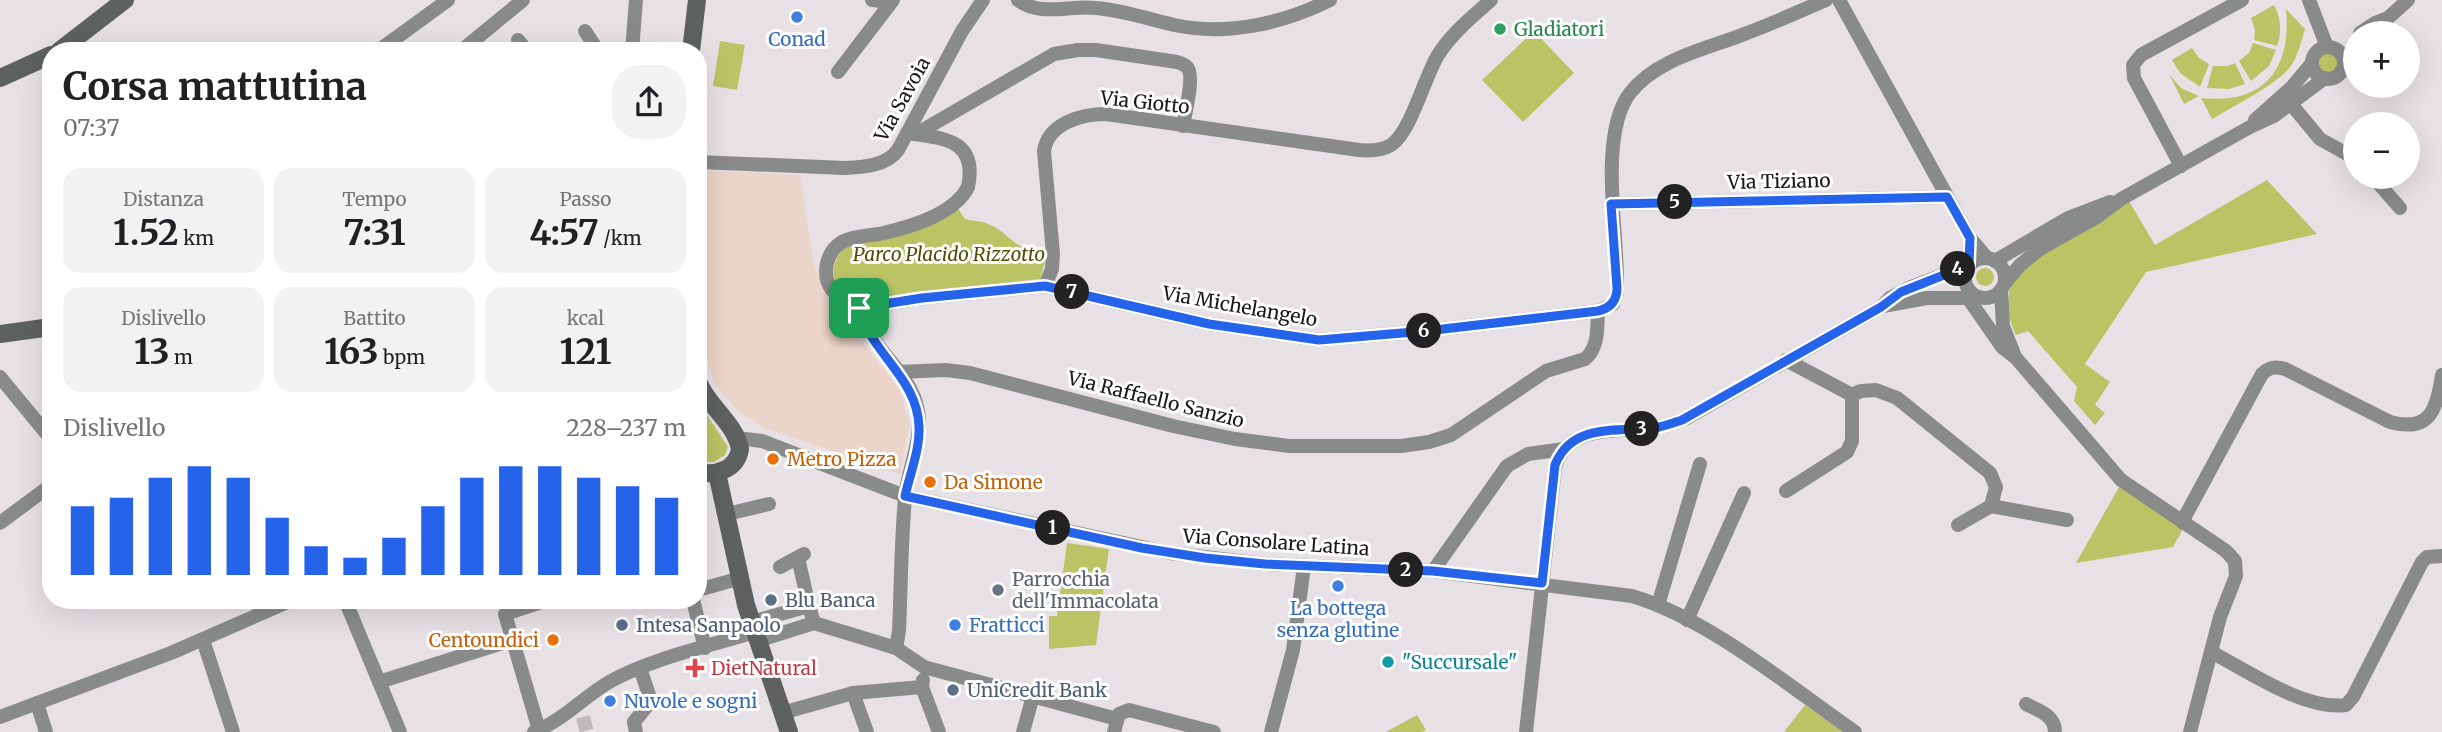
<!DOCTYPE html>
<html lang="it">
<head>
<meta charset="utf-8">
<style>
	:root { --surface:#fff; --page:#f2f2f2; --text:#202124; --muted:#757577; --accent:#2563eb }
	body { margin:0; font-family:Merriweather,serif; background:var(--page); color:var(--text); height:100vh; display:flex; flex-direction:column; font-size:26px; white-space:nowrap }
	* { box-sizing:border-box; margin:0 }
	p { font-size:23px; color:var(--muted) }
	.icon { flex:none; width:38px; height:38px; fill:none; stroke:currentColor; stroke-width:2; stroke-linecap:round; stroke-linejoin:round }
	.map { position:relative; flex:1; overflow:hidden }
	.details { position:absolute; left:42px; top:42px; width:665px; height:567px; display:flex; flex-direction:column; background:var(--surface); border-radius:28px; box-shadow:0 7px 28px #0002 }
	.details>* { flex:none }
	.tools { position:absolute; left:2343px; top:21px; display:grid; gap:14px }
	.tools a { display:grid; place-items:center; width:77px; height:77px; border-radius:50%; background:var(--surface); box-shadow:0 7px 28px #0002; font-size:35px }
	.pin { position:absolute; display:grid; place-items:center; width:60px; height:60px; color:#fff; margin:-30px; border-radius:14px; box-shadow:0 4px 10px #0006 }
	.km { position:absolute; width:35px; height:35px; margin:-18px; border-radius:50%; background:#222; color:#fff; font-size:19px; line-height:35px; text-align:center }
	.round { display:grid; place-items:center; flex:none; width:74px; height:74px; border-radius:28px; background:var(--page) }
	.summary { display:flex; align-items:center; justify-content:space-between; height:119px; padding:0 21px }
	h1 { font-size:38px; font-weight:700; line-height:52px }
	.stats { display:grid; grid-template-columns:repeat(3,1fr); gap:10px; height:119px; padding:7px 21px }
	.stats div { display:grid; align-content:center; border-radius:18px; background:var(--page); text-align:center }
	.stats b { font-size:35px; font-weight:700 }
	.stats small { font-size:19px; font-weight:400 }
	.stats p { font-size:19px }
	.chart { height:196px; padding:14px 21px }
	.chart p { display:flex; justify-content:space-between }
	.chart svg { width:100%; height:126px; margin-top:7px; stroke:var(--accent); stroke-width:6 }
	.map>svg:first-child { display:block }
	.medical { fill:#ebd4c9 }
	.green { fill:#bbc465 }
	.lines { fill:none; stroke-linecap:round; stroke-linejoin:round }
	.minor-tunnel { stroke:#beb9bd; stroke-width:14; stroke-dasharray:14 7; stroke-linecap:butt }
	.minor { stroke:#888b89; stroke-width:14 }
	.secondary { stroke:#5d615f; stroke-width:18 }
	.route-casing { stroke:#fff; stroke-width:14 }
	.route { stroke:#2563eb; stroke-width:9 }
	.shop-dot { fill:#3f7fe0; stroke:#fff; stroke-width:2.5 }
	.leisure-dot { fill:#2e9e5b; stroke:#fff; stroke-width:2.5 }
	.food-dot { fill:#e8710a; stroke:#fff; stroke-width:2.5 }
	.worship-dot { fill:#6b7280; stroke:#fff; stroke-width:2.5 }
	.service-dot { fill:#5c6f8a; stroke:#fff; stroke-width:2.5 }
	.culture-dot { fill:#0f9aa8; stroke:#fff; stroke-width:2.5 }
	.health-dot { fill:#e0444e; stroke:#fff; stroke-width:2.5 }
	.labels { text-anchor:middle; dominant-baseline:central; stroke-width:6; stroke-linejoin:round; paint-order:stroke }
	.leisure-label { font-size:19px; fill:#27864d; stroke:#fff; text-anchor:start }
	.shop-label { font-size:19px; fill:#366cbe; stroke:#fff }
	.street-label { font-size:19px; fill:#1a1719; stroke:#fff }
	.park-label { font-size:19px; font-style:italic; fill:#4b5000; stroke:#fff }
	.food-label { font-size:19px; fill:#c56008; stroke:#fff; text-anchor:start }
	.worship-label { font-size:19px; fill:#5b616d; stroke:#fff; text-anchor:start }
	.service-label { font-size:19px; fill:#4e5e75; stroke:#fff; text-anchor:start }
	.culture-label { font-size:19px; fill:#0d838f; stroke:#fff; text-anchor:start }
	.health-label { font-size:19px; fill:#be3a42; stroke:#fff; text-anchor:start }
</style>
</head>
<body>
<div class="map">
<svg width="2442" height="732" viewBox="0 0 2442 732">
	<rect width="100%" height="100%" fill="#e7e1e6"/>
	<!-- medical -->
	<path class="medical" d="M698,170L800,175L814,265L827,295L848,310L858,337L899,389L910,423L900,474L762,427L739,412L715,385L698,330Z"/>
	<!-- green -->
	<g class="green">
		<path d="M2274,5C2281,17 2282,33 2277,46L2254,40L2255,30L2251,18Z"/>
		<path d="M2286,9L2305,29C2301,42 2298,55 2291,66C2279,83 2232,107 2212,119L2201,98C2264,105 2292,69 2286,9Z"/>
		<path d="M1534,31L1574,73L1523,122L1482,80Z"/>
		<path d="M720,41L745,45L737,90L713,86Z"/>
		<path d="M2253,43L2276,50L2269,66L2251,81L2239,61L2249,53Z"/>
		<path d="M2192,48L2199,58L2209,64L2200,87L2180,73L2172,60Z"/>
		<circle cx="2329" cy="63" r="10"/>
		<path d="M2235,63L2245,84L2229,89L2207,88L2213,66H2228Z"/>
		<path d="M2169,74L2181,88L2199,96L2184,104Z"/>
		<path d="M2267,180L2317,234L2146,272L2085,364L2110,382L2095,405L2105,413L2095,425L2074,401L2077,387L2028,331L2016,335C2005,313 2006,294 2016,272L2129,201L2155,245Z"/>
		<path d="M956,206L965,219C973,221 982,221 988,224C1011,232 1015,255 1045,248L1047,256L1040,279L861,300C855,298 846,295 841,290C827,274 835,257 847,245Z"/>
		<circle cx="1985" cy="277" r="9"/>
		<path d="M698,409L707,415L728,447L725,455L714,462H698Z"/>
		<path d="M2119,487L2183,529L2173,547L2076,563Z"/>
		<path d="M1067,543L1109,549L1096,645L1049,649V616H1057Z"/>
		<path d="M1805,705L1843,732H1784Z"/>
		<path d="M1417,715L1426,730L1422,732H1386Z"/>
	</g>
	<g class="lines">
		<!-- minor-tunnel -->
		<path class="minor-tunnel" d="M583,717L587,732"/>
		<!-- minor -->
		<g class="minor">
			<path d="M872,0L891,2"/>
			<path d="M1018,0C1040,17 1070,5 1096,8C1122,10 1148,19 1174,25C1227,36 1282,24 1330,0"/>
			<path d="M1839,0L1970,238"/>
			<path d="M2309,0L2327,47"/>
			<path d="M585,31L598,51"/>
			<path d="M2360,33L2375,23L2388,18L2408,0"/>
			<path d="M518,40L527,51"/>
			<circle cx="2328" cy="63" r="16"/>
			<path d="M378,51L448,0"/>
			<path d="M461,51L523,0"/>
			<path d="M632,51L636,0"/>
			<path d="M838,72L893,0"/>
			<path d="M2291,104L2320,139L2356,159"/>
			<path d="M2255,120L2292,87L2312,63"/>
			<path d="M907,133C943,138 978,139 968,187C954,215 907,228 879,234C867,236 853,236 842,242C826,252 821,275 832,290C839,298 850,303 859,308L922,298L1045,286L1209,324L1319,340L1426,331L1598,311L1613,304L1617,293C1618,248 1610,204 1612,160C1613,138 1616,111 1630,93C1657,58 1708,49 1747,33C1774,23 1800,11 1826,0"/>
			<path d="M916,134L1054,54L1078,50H1096L1177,62C1180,63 1184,64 1187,67C1195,75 1185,114 1183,126"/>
			<path d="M698,162L845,168C864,167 886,166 898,150L962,31L983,0"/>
			<path d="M2181,166L2134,78L2133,65L2141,55L2242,0"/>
			<path d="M2373,177L2400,208"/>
			<path d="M1611,204L1947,197"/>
			<circle cx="1985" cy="278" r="20"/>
			<path d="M1995,261L2068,218L2110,202"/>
			<path d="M2005,283L2020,265L2040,249L2097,217L2121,199L2250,127L2274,116L2325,78"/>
			<path d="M1045,286L1052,269L1053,254L1044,151C1048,123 1082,114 1106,114L1359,150C1370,151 1381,151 1391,145C1411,132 1424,78 1438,55C1452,33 1472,17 1491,0"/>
			<path d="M2001,290L2003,326L2014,354"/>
			<path d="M1968,298L2002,347L2016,358L2121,480L2226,551L2235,561L2236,576L2220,617L2190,732"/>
			<path d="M1883,306L1927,298H1968"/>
			<path d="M859,308C869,348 906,368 916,403C926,435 908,466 905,498C901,542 901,587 899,631L896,648"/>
			<path d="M1786,360L1852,395V441L1847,452L1786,491"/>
			<path d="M897,372L946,370L970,373L1173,426L1235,439L1289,446H1401L1429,442L1451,435L1546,371L1585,359C1599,347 1597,328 1598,311"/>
			<path d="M0,377L51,439"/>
			<path d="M1852,395L1861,391L1876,390L1897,398L1990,473L1996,487L1991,506L1958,525"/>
			<path d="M737,438L762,441L905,496L1170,553L1265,564L1433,571L1632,596C1709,619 1789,686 1855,732"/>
			<path d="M1991,506L2067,520"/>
			<path d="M727,514L769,504"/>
			<path d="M2182,522L2262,374C2269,367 2276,366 2285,369L2390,422C2431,433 2437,408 2442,375"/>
			<path d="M0,523L51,485"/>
			<path d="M798,558L809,606"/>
			<path d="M780,567L804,554"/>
			<path d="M1433,571L1507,466L1528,454L1564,449"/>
			<path d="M698,590L741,578"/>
			<path d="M345,600L400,732"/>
			<path d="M693,600L705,648"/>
			<path d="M1658,605L1700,464"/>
			<path d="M1687,620L1744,493"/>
			<path d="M751,622L809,606L814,623L757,641"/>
			<path d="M814,623L896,648L924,667L1117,719"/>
			<path d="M203,640L233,732"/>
			<path d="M2211,652C2248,671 2305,711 2346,705L2353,697L2422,562L2427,557L2442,556"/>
			<path d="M923,680L922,687L939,732"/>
			<path d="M379,682L512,640"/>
			<path d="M853,693L867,732"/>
			<path d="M37,703L46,732"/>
			<path d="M2026,704C2039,711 2055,715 2055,732"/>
			<path d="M782,713L853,693L922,687"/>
			<path d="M0,717L171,653L292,600"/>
			<path d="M539,730L505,614L547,600"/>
			<path d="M534,732C565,719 583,697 611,681C650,659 710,646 754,632"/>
			<path d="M636,732L634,722L651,701L640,668"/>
			<path d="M1023,732L1033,696"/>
			<path d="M1114,732L1119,714L1129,710L1214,732"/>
			<path d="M1271,732L1293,650L1304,566"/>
			<path d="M1526,732L1555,468C1567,422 1619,433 1655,428C1666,426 1677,422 1687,418L1881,307L1890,298L1911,287L1969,265L1970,238L1987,258"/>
		</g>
		<!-- secondary -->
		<g class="secondary">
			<path d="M59,51L125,0"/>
			<path d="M691,51L697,0"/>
			<path d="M0,78L51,55"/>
			<path d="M0,334L51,327"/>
			<path d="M698,381C707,406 735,422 740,449C737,469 717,476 698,472"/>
			<path d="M717,473L746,605L789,732"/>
		</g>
	</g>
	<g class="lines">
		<!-- route casing -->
		<g class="route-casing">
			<path id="route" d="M1947,197L1970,238L1969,265L1901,292L1881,307L1682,420C1673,423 1665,426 1655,428C1619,432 1572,422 1555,465L1542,583L1433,571L1265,564L1205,558L1142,548L905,496C910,474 920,449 919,427C918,378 870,353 859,308L922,298L1045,286L1209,324L1319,340L1426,331L1598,311C1611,308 1617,300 1617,288L1611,204Z"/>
		</g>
		<!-- route -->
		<use href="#route" class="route"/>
	</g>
	<!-- markers -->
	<g class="shop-dot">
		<circle cx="797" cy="17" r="7"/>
		<circle cx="1338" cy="586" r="7"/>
		<circle cx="955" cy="625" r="7"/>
		<circle cx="610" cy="701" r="7"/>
	</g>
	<circle class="leisure-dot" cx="1500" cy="29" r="7"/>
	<g class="food-dot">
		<circle cx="773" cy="459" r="7"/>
		<circle cx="930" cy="482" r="7"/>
		<circle cx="553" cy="640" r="7"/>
	</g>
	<circle class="worship-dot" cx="998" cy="590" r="7"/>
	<g class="service-dot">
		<circle cx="771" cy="600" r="7"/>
		<circle cx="622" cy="625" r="7"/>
		<circle cx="953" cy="690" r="7"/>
	</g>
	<circle class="culture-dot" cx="1388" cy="662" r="7"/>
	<path class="health-dot" d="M691.5 657.5h7v7h7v7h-7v7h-7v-7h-7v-7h7z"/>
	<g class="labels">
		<!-- leisure labels -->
		<g class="leisure-label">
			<text x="1514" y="29">Gladiatori</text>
		</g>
		<!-- shop labels -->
		<g class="shop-label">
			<text x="797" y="39">Conad</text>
			<text x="1338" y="608">La bottega<tspan x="1338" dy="22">senza glutine</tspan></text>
			<text x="969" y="625" text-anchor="start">Fratticci</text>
			<text x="624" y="701" text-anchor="start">Nuvole e sogni</text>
		</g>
		<!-- street labels -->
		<g class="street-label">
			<text transform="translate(902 99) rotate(-61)">Via Savoia</text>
			<text transform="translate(1145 102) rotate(6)">Via Giotto</text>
			<text transform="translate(1779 181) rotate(-1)">Via Tiziano</text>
			<text transform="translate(1240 306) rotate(10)">Via Michelangelo</text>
			<text transform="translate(1156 399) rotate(14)">Via Raffaello Sanzio</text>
			<text transform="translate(1276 542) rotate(4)">Via Consolare Latina</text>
		</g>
		<!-- park labels -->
		<g class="park-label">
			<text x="949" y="254">Parco Placido Rizzotto</text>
		</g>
		<!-- food labels -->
		<g class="food-label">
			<text x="787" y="459">Metro Pizza</text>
			<text x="944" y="482">Da Simone</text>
			<text x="539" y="640" text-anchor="end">Centoundici</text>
		</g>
		<!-- worship labels -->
		<g class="worship-label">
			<text x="1012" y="579">Parrocchia<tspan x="1012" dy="22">dell'Immacolata</tspan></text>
		</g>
		<!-- service labels -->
		<g class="service-label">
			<text x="785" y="600">Blu Banca</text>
			<text x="636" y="625">Intesa Sanpaolo</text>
			<text x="967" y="690">UniCredit Bank</text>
		</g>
		<!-- culture labels -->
		<g class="culture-label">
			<text x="1402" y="662">"Succursale"</text>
		</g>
		<!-- health labels -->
		<g class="health-label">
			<text x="711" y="668">DietNatural</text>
		</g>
	</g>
</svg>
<div class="tools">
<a>+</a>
<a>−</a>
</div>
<div class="pin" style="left:859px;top:308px;background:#1e9e55"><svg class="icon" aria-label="arrive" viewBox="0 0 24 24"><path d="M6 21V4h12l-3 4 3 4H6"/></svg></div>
<b class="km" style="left:1053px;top:528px">1</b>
<b class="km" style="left:1406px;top:570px">2</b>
<b class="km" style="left:1642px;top:429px">3</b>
<b class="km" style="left:1958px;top:269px">4</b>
<b class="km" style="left:1675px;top:202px">5</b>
<b class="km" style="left:1424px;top:331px">6</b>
<b class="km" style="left:1072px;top:292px">7</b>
<section class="details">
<div class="summary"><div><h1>Corsa mattutina</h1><p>07:37</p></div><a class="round"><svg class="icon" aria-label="share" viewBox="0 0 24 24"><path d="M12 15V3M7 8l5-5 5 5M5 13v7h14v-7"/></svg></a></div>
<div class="stats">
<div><p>Distanza</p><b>1.52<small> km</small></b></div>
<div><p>Tempo</p><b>7:31</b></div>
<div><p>Passo</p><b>4:57<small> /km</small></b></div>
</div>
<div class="stats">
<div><p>Dislivello</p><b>13<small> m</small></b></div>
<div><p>Battito</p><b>163<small> bpm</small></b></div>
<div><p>kcal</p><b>121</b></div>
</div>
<div class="chart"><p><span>Dislivello</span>228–237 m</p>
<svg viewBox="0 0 160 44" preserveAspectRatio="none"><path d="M5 44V20M15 44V17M25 44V10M35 44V6M45 44V10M55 44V24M65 44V34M75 44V38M85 44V31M95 44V20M105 44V10M115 44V6M125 44V6M135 44V10M145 44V13M155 44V17"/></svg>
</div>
</section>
</div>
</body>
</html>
